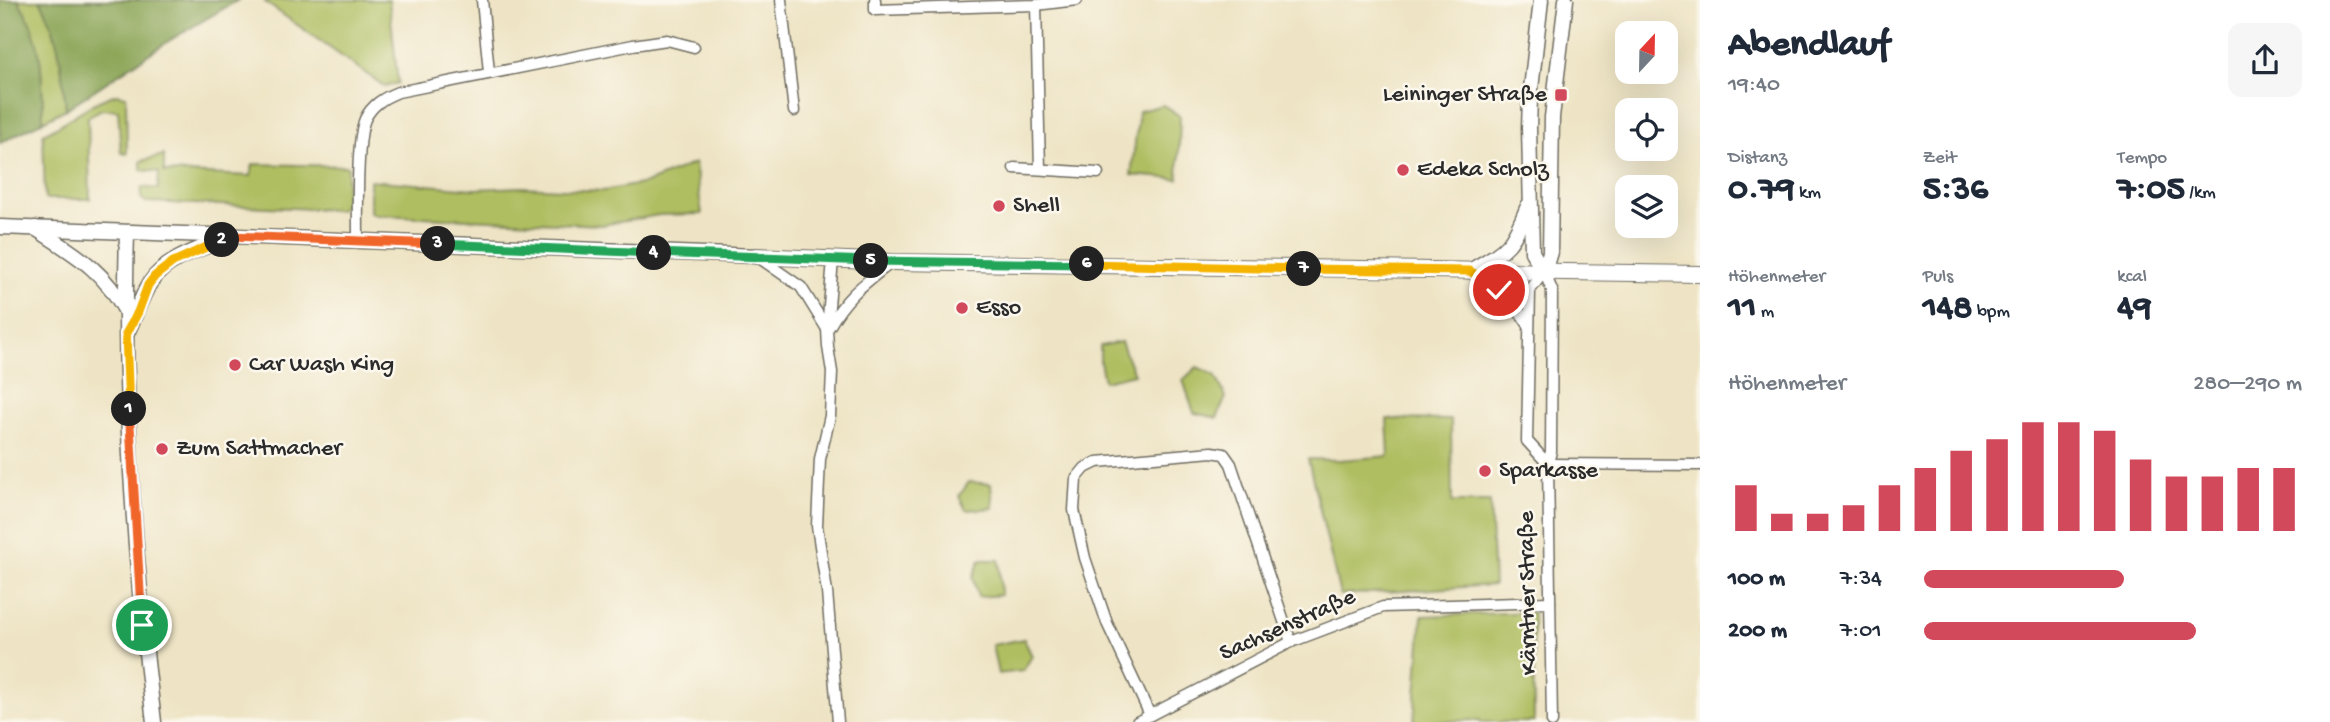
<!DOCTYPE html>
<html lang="de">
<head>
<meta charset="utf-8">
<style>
	:root { --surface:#fff; --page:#f6f6f7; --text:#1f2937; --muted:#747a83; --accent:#d1495b }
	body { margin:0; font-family:"Gochi Hand",sans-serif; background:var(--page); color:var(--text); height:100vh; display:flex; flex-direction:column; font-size:26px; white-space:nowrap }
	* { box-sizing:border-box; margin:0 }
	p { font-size:23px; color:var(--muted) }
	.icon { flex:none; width:38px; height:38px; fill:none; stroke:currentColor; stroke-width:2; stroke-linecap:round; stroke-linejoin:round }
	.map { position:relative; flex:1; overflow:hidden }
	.panel { display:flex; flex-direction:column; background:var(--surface); width:630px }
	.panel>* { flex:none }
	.needle { width:46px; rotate:22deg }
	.controls { position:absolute; left:1615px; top:21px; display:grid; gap:14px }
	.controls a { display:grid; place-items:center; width:63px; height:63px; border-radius:14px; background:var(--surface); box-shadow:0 7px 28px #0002; font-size:35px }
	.pin { position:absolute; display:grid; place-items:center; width:60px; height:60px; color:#fff; margin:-30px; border:4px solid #fff; border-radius:50%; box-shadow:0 2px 7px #0007 }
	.km { position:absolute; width:35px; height:35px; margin:-18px; border-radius:50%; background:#222; color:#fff; font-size:19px; line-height:35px; text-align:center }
	.round { display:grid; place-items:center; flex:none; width:74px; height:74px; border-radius:14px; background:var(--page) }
	.headline { display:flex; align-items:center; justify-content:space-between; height:119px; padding:0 28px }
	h1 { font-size:38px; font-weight:700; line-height:52px }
	.stats { display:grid; grid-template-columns:repeat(3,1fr); gap:10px; height:119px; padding:7px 28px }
	.stats div { display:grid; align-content:center }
	.stats b { font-size:35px; font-weight:700 }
	.stats small { font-size:19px; font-weight:400 }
	.stats p { font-size:19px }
	.chart { height:196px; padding:14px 28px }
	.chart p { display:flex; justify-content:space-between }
	.chart svg { width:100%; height:126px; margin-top:7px; stroke:var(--accent); stroke-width:6 }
	ul { padding:0 28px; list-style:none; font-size:23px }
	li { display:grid; grid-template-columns:112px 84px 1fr; align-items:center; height:52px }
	li i { height:18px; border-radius:9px; background:var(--accent) }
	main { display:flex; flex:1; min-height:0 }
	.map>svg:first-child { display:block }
	.green { fill:#afbe61; stroke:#6d7446; stroke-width:2 }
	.forest { fill:#8ba557; stroke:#5b6841; stroke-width:2 }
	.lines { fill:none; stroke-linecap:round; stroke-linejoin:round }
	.minor-casing { stroke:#6f6c61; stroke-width:13 }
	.tertiary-casing { stroke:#6f6c61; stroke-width:17 }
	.secondary-casing { stroke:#6f6c61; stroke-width:18 }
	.minor { stroke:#fff; stroke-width:10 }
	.tertiary { stroke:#fff; stroke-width:14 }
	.secondary { stroke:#fff; stroke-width:16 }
	.split-1-casing { stroke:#fff; stroke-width:14 }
	.split-2-casing { stroke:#fff; stroke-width:14 }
	.split-3-casing { stroke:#fff; stroke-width:14 }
	.split-4-casing { stroke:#fff; stroke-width:14 }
	.split-5-casing { stroke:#fff; stroke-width:14 }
	.split-6-casing { stroke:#fff; stroke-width:14 }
	.split-7-casing { stroke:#fff; stroke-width:14 }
	.split-8-casing { stroke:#fff; stroke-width:14 }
	.split-1 { stroke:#f0652b; stroke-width:9 }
	.split-2 { stroke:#f5b400; stroke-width:9 }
	.split-3 { stroke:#f0652b; stroke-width:9 }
	.split-4 { stroke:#22a559; stroke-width:9 }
	.split-5 { stroke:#22a559; stroke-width:9 }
	.split-6 { stroke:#22a559; stroke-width:9 }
	.split-7 { stroke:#f5b400; stroke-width:9 }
	.split-8 { stroke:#f5b400; stroke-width:9 }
	.poi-dot { fill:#d1495b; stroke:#fbf7ec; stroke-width:2.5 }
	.labels { text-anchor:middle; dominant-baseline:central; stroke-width:5; stroke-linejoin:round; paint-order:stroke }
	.poi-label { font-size:24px; fill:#2b2b2b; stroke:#fbf7ec; text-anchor:start }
	.street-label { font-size:24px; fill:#2b2b2b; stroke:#fbf7ec }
</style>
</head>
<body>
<main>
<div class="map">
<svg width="1700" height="722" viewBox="0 0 1700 722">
	<rect width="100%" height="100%" fill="#fbf7ec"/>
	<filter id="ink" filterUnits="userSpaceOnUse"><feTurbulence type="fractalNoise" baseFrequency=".0143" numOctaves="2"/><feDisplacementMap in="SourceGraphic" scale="14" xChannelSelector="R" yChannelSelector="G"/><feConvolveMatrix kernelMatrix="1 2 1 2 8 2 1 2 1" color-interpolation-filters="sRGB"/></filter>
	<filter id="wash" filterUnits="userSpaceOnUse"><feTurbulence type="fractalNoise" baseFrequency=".00686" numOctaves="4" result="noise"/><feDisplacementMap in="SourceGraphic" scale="28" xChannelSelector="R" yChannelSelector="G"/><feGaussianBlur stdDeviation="1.57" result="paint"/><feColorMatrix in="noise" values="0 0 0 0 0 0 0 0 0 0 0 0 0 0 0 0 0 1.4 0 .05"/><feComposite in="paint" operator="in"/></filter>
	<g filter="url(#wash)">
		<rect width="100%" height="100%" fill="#eee4c5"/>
		<!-- green -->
		<g class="green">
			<path d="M18,0H40C60,33 62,72 66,109L43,121C42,75 44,40 18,0Z"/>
			<path d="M268,0H389L398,83L385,87L265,2Z"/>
			<path d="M117,94L126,96L127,154L121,153L118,110L102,109L88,117L90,199H45L43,134C69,122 89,102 117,94Z"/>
			<path d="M1163,105L1180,116L1178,179L1131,175L1139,111Z"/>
			<path d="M164,155V172L251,176L253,164L348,166L345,205L339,210L146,202L141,198L142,187L158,189L159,172L141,170V161Z"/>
			<path d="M695,163L702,214L659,215L602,225L377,215L370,213V180L474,189L522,187L603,191L646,183Z"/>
			<path d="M1121,342L1134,374L1104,381L1100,362V346Z"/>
			<path d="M1197,367L1215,375L1226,397L1217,418L1194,413L1183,380Z"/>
			<path d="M1387,419L1451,420L1452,502H1490L1494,585L1340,595L1308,459L1339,460L1389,456Z"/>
			<path d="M969,482L991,484L993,508L966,510L959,496Z"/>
			<path d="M980,560H999L1001,595L978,597L973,577Z"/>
			<path d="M1533,612L1534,722H1481L1480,720L1414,722L1422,616Z"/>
			<path d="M1024,639L1032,656L1023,671L998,674L992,645Z"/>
		</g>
		<!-- forest -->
		<g class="forest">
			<path d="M0,0H18C44,40 42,75 43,121L0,143Z"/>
			<path d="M40,0H238L167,42L66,109C62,72 60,33 40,0Z"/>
		</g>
	</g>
	<g filter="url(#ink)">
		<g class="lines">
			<!-- minor casing -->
			<g class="minor-casing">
				<g id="minor">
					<path d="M482,0L489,72"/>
					<path d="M781,0L794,111"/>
					<path d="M875,0V10L1036,5L1077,0"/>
					<path d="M1036,5L1040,169"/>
					<path d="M1014,168L1098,173"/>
					<path d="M358,239C358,213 356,140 365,119C372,105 383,98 398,92L633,45L667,40L694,47"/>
					<path d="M758,257L801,287L827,329"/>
					<path d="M833,260L827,329L828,347L832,372L830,416L820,459L817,526L827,592L838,722"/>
					<path d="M1472,272L1512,301L1528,324"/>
					<path d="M829,327C847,295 864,284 892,262"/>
					<path d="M1548,464L1527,441L1530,290L1544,272L1552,290L1551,451L1548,464L1552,722"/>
					<path d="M1548,464L1700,465"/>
					<path d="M1150,715L1107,623L1085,558L1074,510L1076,479L1085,468L1097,462L1212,452L1224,454L1231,464L1291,642"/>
					<path d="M1137,722L1291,642L1383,607L1550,602"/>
				</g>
			</g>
			<!-- tertiary casing -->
			<g class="tertiary-casing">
				<g id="tertiary">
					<path d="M1541,0L1530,98L1529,128L1532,252L1544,272"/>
					<path d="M0,227L756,256"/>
					<path d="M35,228C74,254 102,268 125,310"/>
					<path d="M127,233C122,396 134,560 154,722"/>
					<path d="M1470,271C1509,248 1511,248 1528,206"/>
					<path d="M1544,272L1550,252L1552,117L1566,0"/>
					<path d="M127,333C135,317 140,299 150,283C165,259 200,249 225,239"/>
				</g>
			</g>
			<!-- secondary casing -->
			<g class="secondary-casing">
				<path id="secondary" d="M756,256L892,262L1700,274"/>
			</g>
			<!-- minor -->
			<use href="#minor" class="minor"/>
			<!-- tertiary -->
			<use href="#tertiary" class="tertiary"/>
			<!-- secondary -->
			<use href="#secondary" class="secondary"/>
		</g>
	</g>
	<g class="lines" filter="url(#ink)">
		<!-- split-1 casing -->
		<g class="split-1-casing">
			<path id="split-1" d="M129,409L142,625"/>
		</g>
		<!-- split-2 casing -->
		<g class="split-2-casing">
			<path id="split-2" d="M129,409L126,334L138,312L148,285L155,276L173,262L222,240"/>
		</g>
		<!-- split-3 casing -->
		<g class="split-3-casing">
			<path id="split-3" d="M222,240L230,236L438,244"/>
		</g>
		<!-- split-4 casing -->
		<g class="split-4-casing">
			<path id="split-4" d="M438,244L654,253"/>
		</g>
		<!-- split-5 casing -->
		<g class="split-5-casing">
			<path id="split-5" d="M654,253L871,261"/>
		</g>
		<!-- split-6 casing -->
		<g class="split-6-casing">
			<path id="split-6" d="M871,261L1087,264"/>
		</g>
		<!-- split-7 casing -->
		<g class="split-7-casing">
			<path id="split-7" d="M1087,264L1304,269"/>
		</g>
		<!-- split-8 casing -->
		<g class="split-8-casing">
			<path id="split-8" d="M1304,269L1470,271L1499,290"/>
		</g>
		<!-- split-1 -->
		<use href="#split-1" class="split-1"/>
		<!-- split-2 -->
		<use href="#split-2" class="split-2"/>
		<!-- split-3 -->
		<use href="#split-3" class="split-3"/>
		<!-- split-4 -->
		<use href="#split-4" class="split-4"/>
		<!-- split-5 -->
		<use href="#split-5" class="split-5"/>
		<!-- split-6 -->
		<use href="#split-6" class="split-6"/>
		<!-- split-7 -->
		<use href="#split-7" class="split-7"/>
		<!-- split-8 -->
		<use href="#split-8" class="split-8"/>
	</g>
	<!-- markers -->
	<g class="poi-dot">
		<rect x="1554" y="88" width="14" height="14" rx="3.5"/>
		<circle cx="1403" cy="170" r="7"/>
		<circle cx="999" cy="206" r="7"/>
		<circle cx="962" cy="308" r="7"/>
		<circle cx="235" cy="365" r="7"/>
		<circle cx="162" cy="449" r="7"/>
		<circle cx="1485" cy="471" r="7"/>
	</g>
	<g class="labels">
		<!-- poi labels -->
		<g class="poi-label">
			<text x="1547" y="95" text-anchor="end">Leininger Straße</text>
			<text x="1417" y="170">Edeka Scholz</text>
			<text x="1013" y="206">Shell</text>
			<text x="976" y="308">Esso</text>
			<text x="249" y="365">Car Wash King</text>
			<text x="176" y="449">Zum Sattmacher</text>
			<text x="1499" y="471">Sparkasse</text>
		</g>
		<!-- street labels -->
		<g class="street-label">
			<text transform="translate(1529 593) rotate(-91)">Kärntner Straße</text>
			<text transform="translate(1288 626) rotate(-24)">Sachsenstraße</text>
		</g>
	</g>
</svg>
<div class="controls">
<a><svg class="needle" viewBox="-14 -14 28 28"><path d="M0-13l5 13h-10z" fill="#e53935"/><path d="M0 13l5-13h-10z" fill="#747a83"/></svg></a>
<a><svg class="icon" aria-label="locate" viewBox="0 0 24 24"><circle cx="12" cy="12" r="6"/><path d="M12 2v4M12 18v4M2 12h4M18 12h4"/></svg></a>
<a><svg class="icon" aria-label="layers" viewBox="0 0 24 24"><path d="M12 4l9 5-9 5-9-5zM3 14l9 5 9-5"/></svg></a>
</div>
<div class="pin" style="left:142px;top:625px;background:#1e9e55"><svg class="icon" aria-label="arrive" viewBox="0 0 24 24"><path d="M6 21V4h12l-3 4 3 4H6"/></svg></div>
<div class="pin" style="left:1499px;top:290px;background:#d93025"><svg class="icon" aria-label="check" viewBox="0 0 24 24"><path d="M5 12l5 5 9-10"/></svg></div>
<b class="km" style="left:129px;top:409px">1</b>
<b class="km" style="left:222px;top:240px">2</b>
<b class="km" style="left:438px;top:244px">3</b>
<b class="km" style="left:654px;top:253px">4</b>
<b class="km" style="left:871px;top:261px">5</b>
<b class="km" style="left:1087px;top:264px">6</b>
<b class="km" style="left:1304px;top:269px">7</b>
</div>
<section class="panel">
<div class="headline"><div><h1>Abendlauf</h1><p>19:40</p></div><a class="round"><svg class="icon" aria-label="share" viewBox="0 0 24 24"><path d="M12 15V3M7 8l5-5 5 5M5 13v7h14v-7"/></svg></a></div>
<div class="stats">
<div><p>Distanz</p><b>0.79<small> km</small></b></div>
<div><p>Zeit</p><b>5:36</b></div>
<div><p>Tempo</p><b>7:05<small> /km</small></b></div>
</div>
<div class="stats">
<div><p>Höhenmeter</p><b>11<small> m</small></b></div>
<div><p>Puls</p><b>148<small> bpm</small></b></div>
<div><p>kcal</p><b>49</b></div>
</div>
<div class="chart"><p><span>Höhenmeter</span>280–290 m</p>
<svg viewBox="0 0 160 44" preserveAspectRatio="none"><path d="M5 44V28M15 44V38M25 44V38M35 44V35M45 44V28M55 44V22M65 44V16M75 44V12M85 44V6M95 44V6M105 44V9M115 44V19M125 44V25M135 44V25M145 44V22M155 44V22"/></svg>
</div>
<ul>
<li><b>100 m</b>7:34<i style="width:53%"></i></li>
<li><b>200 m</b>7:01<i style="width:72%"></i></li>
</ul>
</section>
</main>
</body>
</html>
